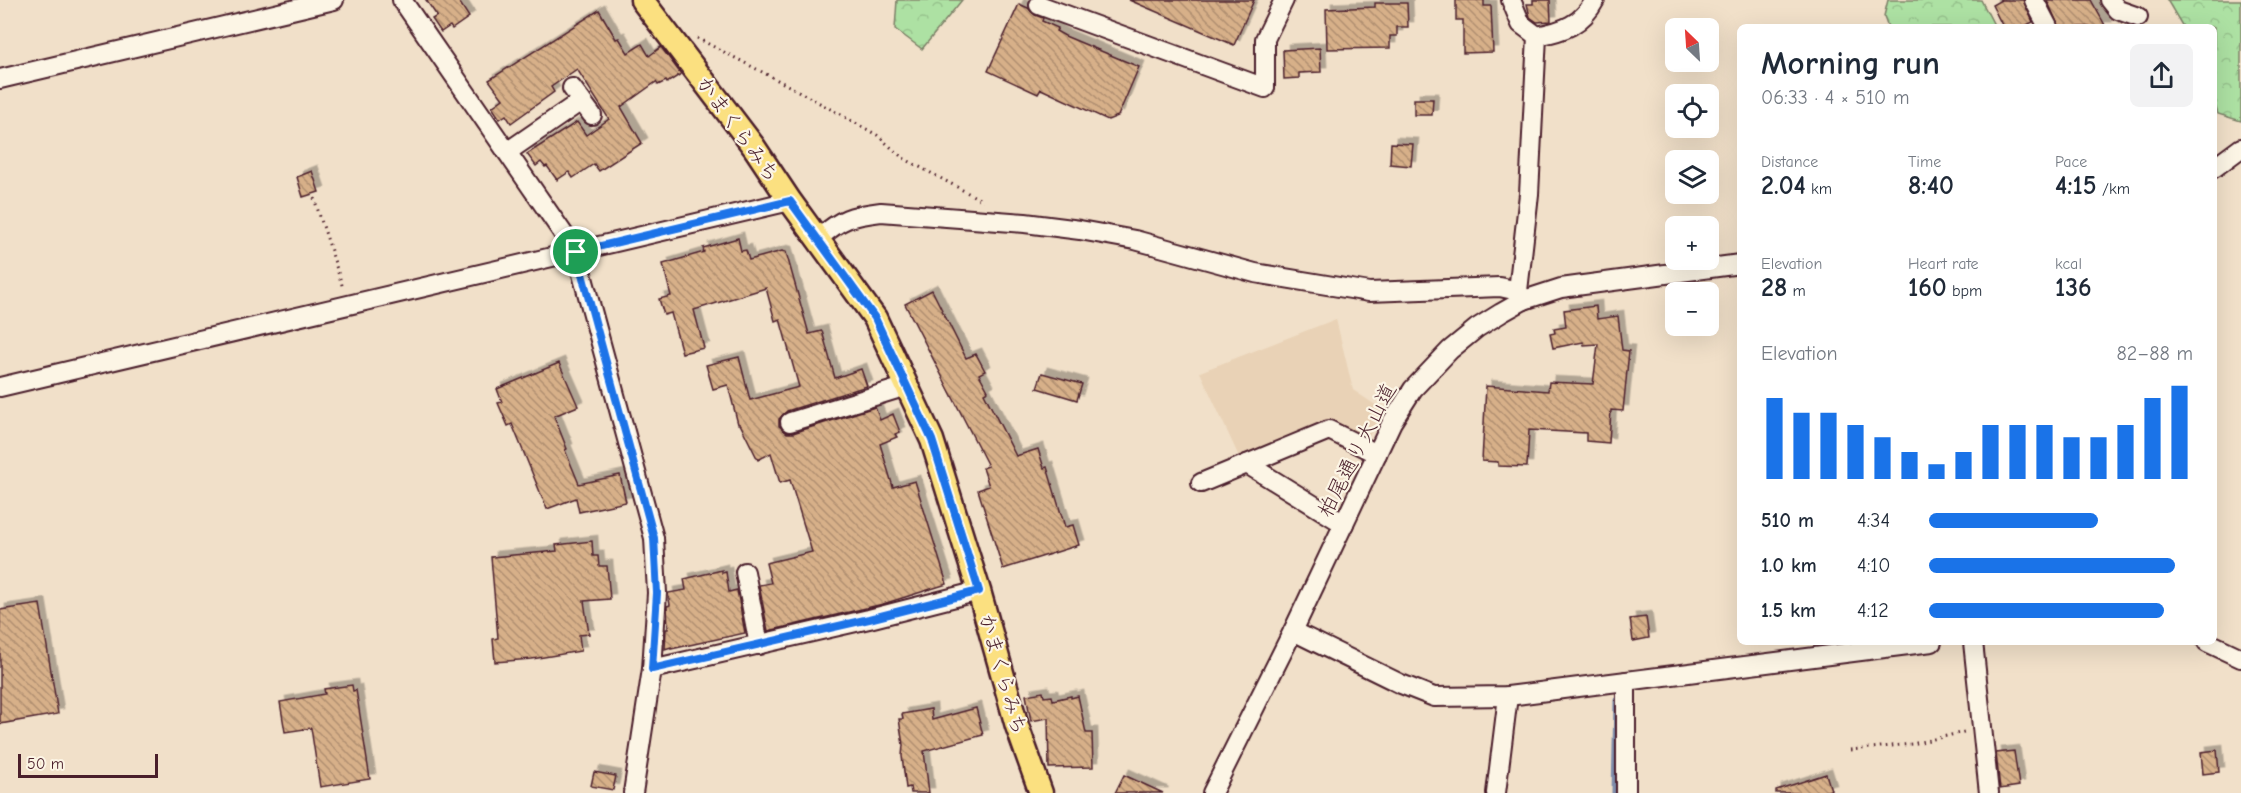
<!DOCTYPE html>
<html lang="en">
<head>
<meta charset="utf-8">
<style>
	:root { --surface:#fff; --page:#f2f2f3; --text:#1f2937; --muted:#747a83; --accent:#1a73e8 }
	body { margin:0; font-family:"Comic Neue","Klee One",sans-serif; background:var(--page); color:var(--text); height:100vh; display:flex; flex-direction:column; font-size:22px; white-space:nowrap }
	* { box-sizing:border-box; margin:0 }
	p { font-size:20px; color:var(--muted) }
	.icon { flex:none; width:33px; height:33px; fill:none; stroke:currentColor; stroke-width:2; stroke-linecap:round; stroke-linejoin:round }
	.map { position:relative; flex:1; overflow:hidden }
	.details { position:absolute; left:1737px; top:24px; width:480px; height:621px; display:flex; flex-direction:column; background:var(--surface); border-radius:9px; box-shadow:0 6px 24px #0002 }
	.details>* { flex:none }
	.needle { width:39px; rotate:335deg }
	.fabs { position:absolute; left:1665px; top:18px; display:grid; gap:12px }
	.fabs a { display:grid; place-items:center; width:54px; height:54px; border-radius:9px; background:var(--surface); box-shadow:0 6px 24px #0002; font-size:30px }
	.scale { position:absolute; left:18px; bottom:15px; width:140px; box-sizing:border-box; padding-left:6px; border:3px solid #4a1f2b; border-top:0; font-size:16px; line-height:21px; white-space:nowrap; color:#4a1f2b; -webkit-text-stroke:4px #fcf5e5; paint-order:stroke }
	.pin { position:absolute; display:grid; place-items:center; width:51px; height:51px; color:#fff; margin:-26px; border:3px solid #fff; border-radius:50%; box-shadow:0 2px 6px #0007 }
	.round { display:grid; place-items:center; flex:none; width:63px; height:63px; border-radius:9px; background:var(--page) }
	.overview { display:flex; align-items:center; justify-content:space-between; height:102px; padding:0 24px }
	h1 { font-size:33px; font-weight:700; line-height:45px }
	.metrics { display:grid; grid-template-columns:repeat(3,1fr); gap:9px; height:102px; padding:6px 24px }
	.metrics div { display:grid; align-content:center }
	.metrics b { font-size:26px; font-weight:700 }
	.metrics small { font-size:16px; font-weight:400 }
	.metrics p { font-size:16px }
	.chart { height:168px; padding:12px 24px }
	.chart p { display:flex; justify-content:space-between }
	.chart svg { width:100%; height:108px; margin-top:6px; stroke:var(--accent); stroke-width:6 }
	ul { padding:0 24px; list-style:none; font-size:20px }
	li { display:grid; grid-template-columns:96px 72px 1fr; align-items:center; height:45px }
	li i { height:15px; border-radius:8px; background:var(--accent) }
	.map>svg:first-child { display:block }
	.built { fill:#e9d2b6 }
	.forest { fill:url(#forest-crowns); stroke:#7c8067; stroke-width:1.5 }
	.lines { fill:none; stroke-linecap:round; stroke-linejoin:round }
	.stream { stroke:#7e8caa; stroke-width:5 }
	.building { fill:url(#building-back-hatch); stroke:#4a1f2b; stroke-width:1.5; filter:url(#shadow) }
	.minor-casing { stroke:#4a1f2b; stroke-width:22 }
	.major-casing { stroke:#4a1f2b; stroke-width:27 }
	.path { stroke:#4a1f2b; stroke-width:3; stroke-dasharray:1.5 4.5; stroke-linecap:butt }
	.minor { stroke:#fcf5e5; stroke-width:18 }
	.major { stroke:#fbe080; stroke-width:22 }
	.route-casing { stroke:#fff; stroke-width:12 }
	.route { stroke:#1a73e8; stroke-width:8 }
	.labels { text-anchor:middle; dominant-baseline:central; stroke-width:4.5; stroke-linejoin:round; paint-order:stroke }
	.street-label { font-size:21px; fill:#4a1f2b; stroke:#fcf5e5 }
</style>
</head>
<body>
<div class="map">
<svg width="2241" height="793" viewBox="0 0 2241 793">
	<defs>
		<pattern id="forest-crowns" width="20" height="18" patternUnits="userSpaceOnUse" patternTransform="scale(1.5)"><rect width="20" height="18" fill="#ade1a3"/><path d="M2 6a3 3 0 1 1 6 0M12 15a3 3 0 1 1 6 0" fill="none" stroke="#96c18c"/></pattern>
		<pattern id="building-back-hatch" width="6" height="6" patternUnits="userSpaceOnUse" patternTransform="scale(1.5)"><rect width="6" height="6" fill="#d7b089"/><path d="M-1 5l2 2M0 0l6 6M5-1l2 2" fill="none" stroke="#b08f70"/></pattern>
		<filter id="shadow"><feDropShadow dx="5.5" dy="-5.5" stdDeviation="0" flood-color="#0004"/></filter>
	</defs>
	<rect width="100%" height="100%" fill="#f1e0c9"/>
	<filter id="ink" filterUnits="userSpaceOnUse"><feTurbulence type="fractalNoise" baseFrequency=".0167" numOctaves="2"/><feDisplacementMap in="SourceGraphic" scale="12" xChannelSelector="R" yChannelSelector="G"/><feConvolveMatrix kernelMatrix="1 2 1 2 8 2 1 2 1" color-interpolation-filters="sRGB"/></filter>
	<g filter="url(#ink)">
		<!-- built -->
		<path class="built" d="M1336,319L1353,390L1383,410L1367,440L1334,420L1240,459L1200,372Z"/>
		<!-- forest -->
		<g class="forest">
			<path d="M897,0H962L922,49L895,29Z"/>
			<path d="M1888,0H1981L1995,27H1888L1884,16Z"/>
			<path d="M2167,0H2241V121L2218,114L2214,102V27H2183Z"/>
		</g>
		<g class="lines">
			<!-- stream -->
			<path class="stream" d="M1614,793L1616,700"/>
		</g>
		<!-- building -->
		<g class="building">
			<path d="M426,0H458L469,17L452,29L450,26L441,32L432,19L437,16Z"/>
			<path d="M1129,0H1254L1234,45Z"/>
			<path d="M1456,0H1484V6H1491L1493,52L1463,53V20H1456Z"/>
			<path d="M1533,0H1550L1551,21L1537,22L1530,17L1527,4H1533Z"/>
			<path d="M2001,0H2023L2033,22L2023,27H2003L1992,5Z"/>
			<path d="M2047,0H2091L2106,27H2059Z"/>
			<path d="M1375,3H1407L1408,27H1397V36H1390V48L1327,49L1326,9L1375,7Z"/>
			<path d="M1019,4L1028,8L1035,15L1043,18L1042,21L1058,28L1056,31L1065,36L1139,67L1118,116L1108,120L1041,89L1038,94L988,71Z"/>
			<path d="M599,10L616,39L619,38L628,53L642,44L649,56L661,47L681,74L667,83L666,81L658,85L656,82L621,107L642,143L599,171L594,164L573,178L569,172L557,180L547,166L545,167L541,162L536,166L527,154L577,122L586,135L609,119L577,69L551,87L554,92L511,123L506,115L500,119L492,107L503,99L489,80Z"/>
			<path d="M1320,48L1321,72L1299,73V78L1284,79L1283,50Z"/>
			<path d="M1414,99H1433L1432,115H1414Z"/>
			<path d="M1391,143L1413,144L1411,166L1390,164Z"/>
			<path d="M312,171L319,192L303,197L297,177Z"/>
			<path d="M738,238L741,251L746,250L749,260L782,251L786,252L809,334L822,331L835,378L861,369L867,386L787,411L779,419V426L787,433H793L875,407L880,420L893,414L900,432L895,434L897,437L880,444L893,487L915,481L947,584L883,604L768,631L759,585L771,583L766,563L812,552L790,480L780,483L771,453L758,460L740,424H738L728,385L713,389L706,365L739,357L750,400L799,387L780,319L775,321L766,288L694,310L704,348L682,353L671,313L664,315L659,299L671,296L663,264L704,252L703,248Z"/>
			<path d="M932,290L966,358L976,354L985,371L979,374L988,391L984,393L1016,456L1038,449L1044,468L1047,467L1065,527L1073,525L1079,545L1003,569L978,490L989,486L983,468L988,466L905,304Z"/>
			<path d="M1596,306L1597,319L1618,316L1622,350L1629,351L1623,411L1611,410L1609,443L1586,441V433L1529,430L1527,467L1498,466V462L1482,461L1486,386L1548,391L1549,382L1593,384L1598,344L1584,345L1583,342L1553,348L1550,334L1555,333L1554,329L1566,327L1564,310Z"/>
			<path d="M559,363L578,406L554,416L567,449L565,450L579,484L620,475L626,502L579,512L576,498L547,509L512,424L508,426L498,403L502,402L497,389Z"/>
			<path d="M1042,373L1082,384L1077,400L1037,388Z"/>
			<path d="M592,541L593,556H598L599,566H607L610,599L584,601L589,634L579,635L581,651L532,659L495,662L493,639L498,638L491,557L557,551L556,545Z"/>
			<path d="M722,570V573L726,572L729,592L737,590L745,633L671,649V647L665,649L666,629H668L667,606L670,605L668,593L686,590L684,579Z"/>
			<path d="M40,604L58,714L0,724V610Z"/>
			<path d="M1646,617L1649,638L1633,641L1630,619Z"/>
			<path d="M352,685L353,691L356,690L370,779L320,787L311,728L285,732L280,702L325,694L324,689Z"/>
			<path d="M1043,692L1044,697L1052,696L1053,700L1071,696V698L1078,696L1086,733H1092L1093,767L1049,768L1048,718L1031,721L1026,695Z"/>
			<path d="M976,708L983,735L924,751L929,793H911L910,787L906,788L902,756L903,745L899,719H903L902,714L931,709L932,720Z"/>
			<path d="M2217,750L2219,772L2203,774L2201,752Z"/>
			<path d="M2014,751L2019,786L2000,789L1996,753Z"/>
			<path d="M594,772L616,776L613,790L591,786Z"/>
			<path d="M1826,774L1831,790L1820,793H1776V790Z"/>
			<path d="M1124,775L1163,793H1115Z"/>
		</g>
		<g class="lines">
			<!-- minor casing -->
			<g class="minor-casing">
				<g id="minor">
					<path d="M402,0L576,252L654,538L657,593L652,669L633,793"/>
					<path d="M1511,0L1521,24L1537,36C1563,31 1582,25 1595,0"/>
					<path d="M2034,0L2048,27"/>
					<path d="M2110,0L2118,10L2138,17"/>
					<path d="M1039,5L1265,88V39L1284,0"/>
					<path d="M0,79L334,0"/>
					<path d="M572,88L592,115"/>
					<path d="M507,152L581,101"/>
					<path d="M2214,168L2241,148"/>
					<path d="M819,238C842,218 850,216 881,212L1025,223L1080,230L1135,240L1255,273L1369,292L1500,287L1518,291"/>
					<path d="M1524,300L1518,291L1529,194L1537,36"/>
					<path d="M0,387L790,201"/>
					<path d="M790,422L907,386"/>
					<path d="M1247,464L1344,524"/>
					<path d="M1201,483L1329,430L1377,454"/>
					<path d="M745,572L759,645"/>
					<path d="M1293,631L1401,684L1434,697L1508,696L1932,642"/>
					<path d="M1973,642L1989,793"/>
					<path d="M2207,642L2241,658"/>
					<path d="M652,669L869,619L979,591"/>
					<path d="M1626,681V793"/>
					<path d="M1212,793L1293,631L1392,422L1413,389L1450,350L1477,328L1501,313L1524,300L1561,288L1740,264"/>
					<path d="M1496,793L1508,696"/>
				</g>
			</g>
			<!-- major casing -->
			<g class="major-casing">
				<path id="major" d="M642,0L754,147L790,201L875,318L932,440L979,591L1017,726L1041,793"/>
			</g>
			<!-- path -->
			<g class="path">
				<path d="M697,38L791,87L877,135L903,158L983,201"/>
				<path d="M314,198L343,288"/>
				<path d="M1850,750L1912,744L1964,732"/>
			</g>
			<!-- minor -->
			<use href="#minor" class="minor"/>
			<!-- major -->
			<use href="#major" class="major"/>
		</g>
	</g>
	<g class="lines" filter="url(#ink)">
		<!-- route casing -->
		<g class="route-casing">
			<path id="route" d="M790,201L875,318L932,440L979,591L869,619L652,669L657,593L654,538L576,252Z"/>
		</g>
		<!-- route -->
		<use href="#route" class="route"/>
	</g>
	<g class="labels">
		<!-- street labels -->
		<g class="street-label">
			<text transform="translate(738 129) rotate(54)">かまくらみち</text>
			<text transform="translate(1357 450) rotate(-63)">柏尾通り大山道</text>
			<text transform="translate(1003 674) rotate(74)">かまくらみち</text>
		</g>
	</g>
</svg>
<div class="fabs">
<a><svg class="needle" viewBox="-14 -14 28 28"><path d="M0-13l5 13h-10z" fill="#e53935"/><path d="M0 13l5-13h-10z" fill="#747a83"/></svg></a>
<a><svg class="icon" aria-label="locate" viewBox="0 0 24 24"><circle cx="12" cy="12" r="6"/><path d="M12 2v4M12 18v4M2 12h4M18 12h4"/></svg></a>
<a><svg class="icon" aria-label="layers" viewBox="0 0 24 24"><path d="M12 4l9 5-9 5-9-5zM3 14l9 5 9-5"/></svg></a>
<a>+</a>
<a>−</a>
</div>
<div class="scale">50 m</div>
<div class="pin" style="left:576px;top:252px;background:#1e9e55"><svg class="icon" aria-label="arrive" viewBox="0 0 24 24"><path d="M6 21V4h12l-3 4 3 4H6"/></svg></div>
<section class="details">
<div class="overview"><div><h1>Morning run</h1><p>06:33 · 4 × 510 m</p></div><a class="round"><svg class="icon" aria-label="share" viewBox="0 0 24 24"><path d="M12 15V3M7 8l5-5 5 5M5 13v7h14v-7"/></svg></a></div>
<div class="metrics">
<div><p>Distance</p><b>2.04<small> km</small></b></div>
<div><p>Time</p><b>8:40</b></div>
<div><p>Pace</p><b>4:15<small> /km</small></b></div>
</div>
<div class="metrics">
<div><p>Elevation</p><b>28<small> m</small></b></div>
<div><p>Heart rate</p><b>160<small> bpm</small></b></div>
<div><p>kcal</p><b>136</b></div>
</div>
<div class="chart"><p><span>Elevation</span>82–88 m</p>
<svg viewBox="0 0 160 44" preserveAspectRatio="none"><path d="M5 44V11M15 44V17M25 44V17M35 44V22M45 44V27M55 44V33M65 44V38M75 44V33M85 44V22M95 44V22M105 44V22M115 44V27M125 44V27M135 44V22M145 44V11M155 44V6"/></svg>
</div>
<ul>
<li><b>510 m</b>4:34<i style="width:64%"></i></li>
<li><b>1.0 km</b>4:10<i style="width:93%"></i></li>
<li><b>1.5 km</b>4:12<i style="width:89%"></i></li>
</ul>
</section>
</div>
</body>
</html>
